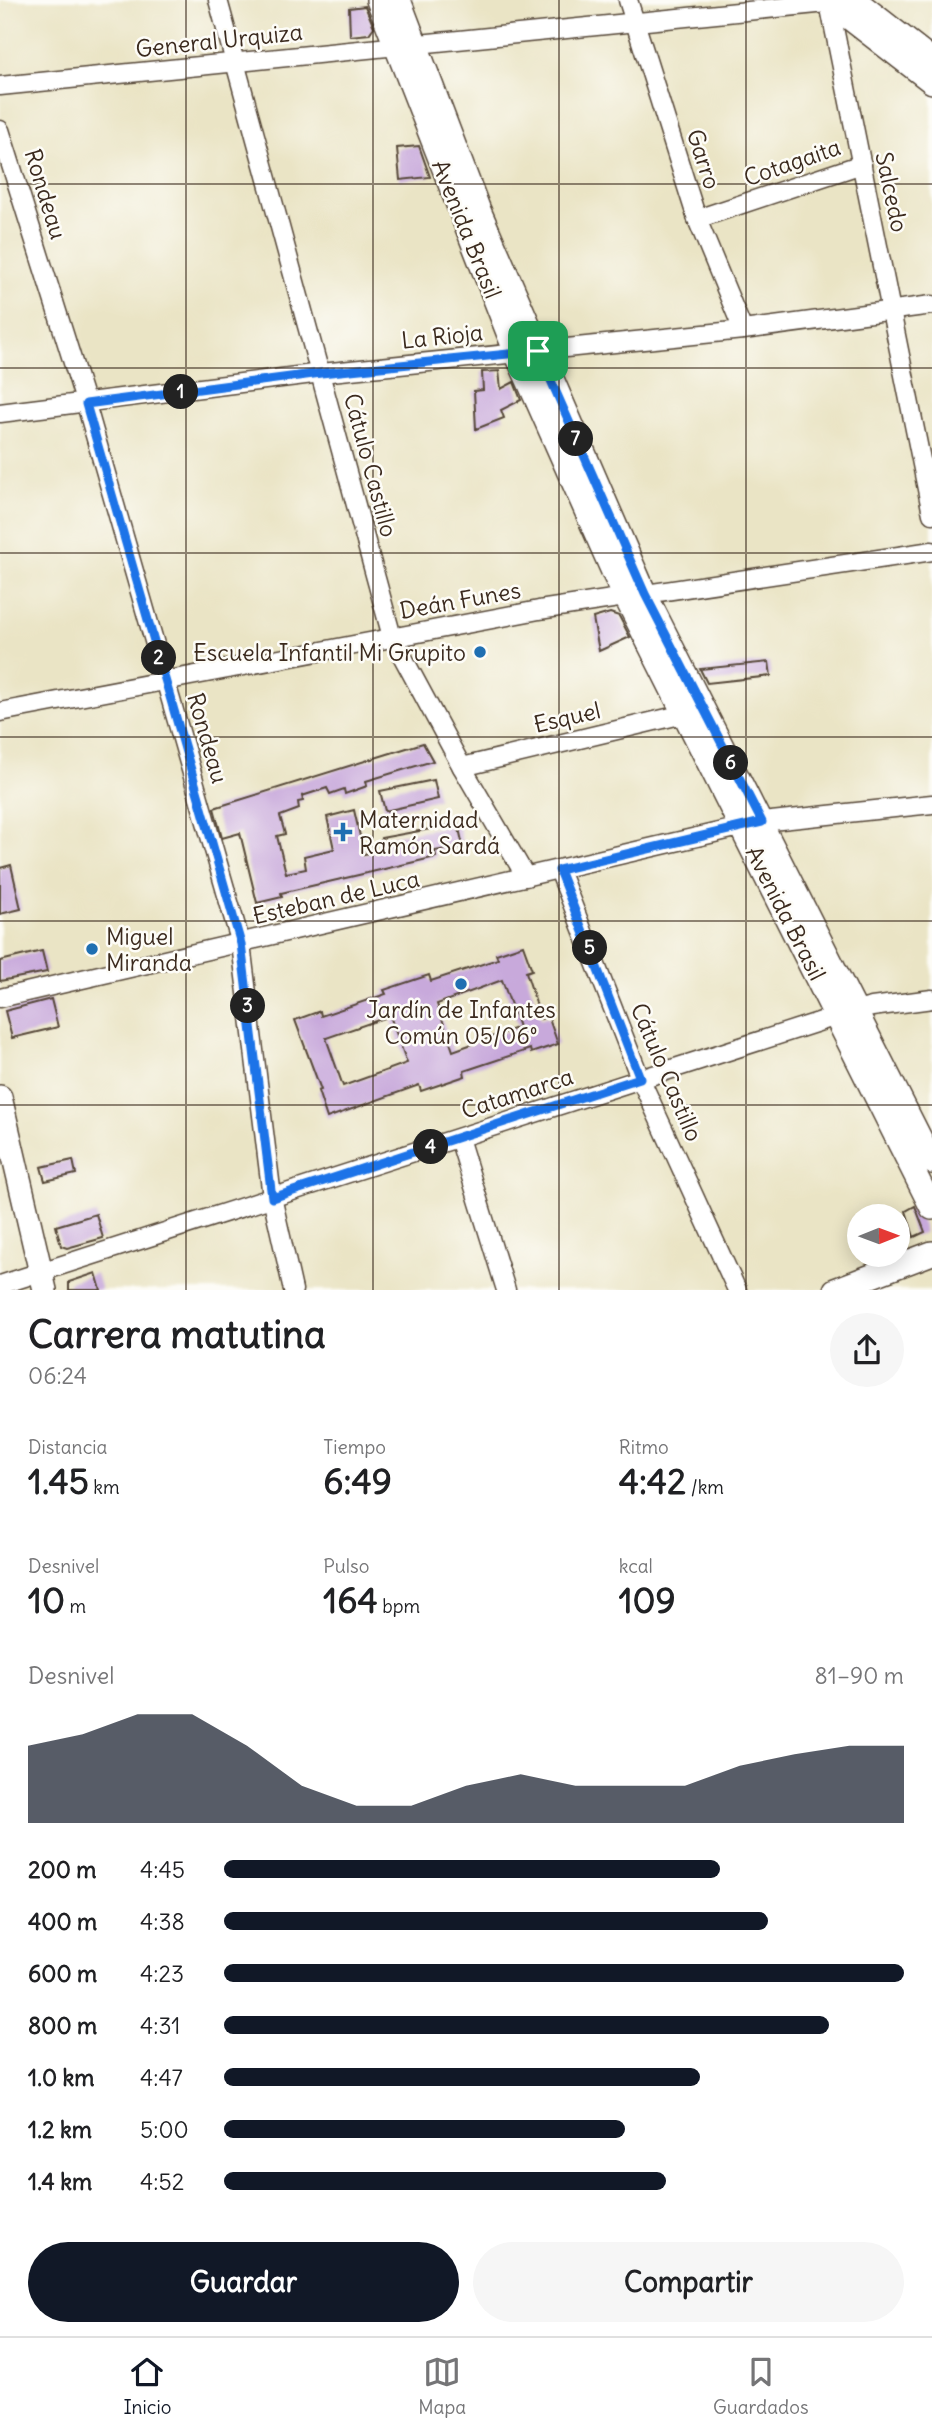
<!DOCTYPE html>
<html lang="es">
<head>
<meta charset="utf-8">
<style>
	:root { --surface:#fff; --page:#f6f6f6; --text:#202124; --muted:#757577; --line:#e0e0e0; --accent:#111827 }
	body { margin:0; font-family:Delius,sans-serif; background:var(--page); color:var(--text); height:100vh; display:flex; flex-direction:column; font-size:26px; white-space:nowrap }
	* { box-sizing:border-box; margin:0 }
	p { font-size:23px; color:var(--muted) }
	.icon { flex:none; width:38px; height:38px; fill:none; stroke:currentColor; stroke-width:2; stroke-linecap:round; stroke-linejoin:round }
	.map { position:relative; height:1290px; overflow:hidden }
	.drawer { display:flex; flex-direction:column; background:var(--surface); flex:1 }
	.drawer>* { flex:none }
	.needle { width:46px; rotate:89deg }
	.controls { position:absolute; left:847px; top:1204px; display:grid; gap:14px }
	.controls a { display:grid; place-items:center; width:63px; height:63px; border-radius:50%; background:var(--surface); box-shadow:0 4px 18px #0003; font-size:35px }
	.pin { position:absolute; display:grid; place-items:center; width:60px; height:60px; color:#fff; margin:-30px; border-radius:14px; box-shadow:0 4px 10px #0006 }
	.km { position:absolute; width:35px; height:35px; margin:-18px; border-radius:50%; background:#222; color:#fff; font-size:19px; line-height:35px; text-align:center }
	.round { display:grid; place-items:center; flex:none; width:74px; height:74px; border-radius:37px; background:var(--page) }
	.overview { display:flex; align-items:center; justify-content:space-between; height:119px; padding:0 28px }
	h1 { font-size:38px; font-weight:700; line-height:52px }
	.stats { display:grid; grid-template-columns:repeat(3,1fr); gap:10px; height:119px; padding:7px 28px }
	.stats div { display:grid; align-content:center }
	.stats b { font-size:35px; font-weight:700 }
	.stats small { font-size:19px; font-weight:400 }
	.stats p { font-size:19px }
	.chart { height:196px; padding:14px 28px }
	.chart p { display:flex; justify-content:space-between }
	.chart svg { width:100%; height:126px; margin-top:7px; fill:var(--accent); opacity:.7 }
	.cta { display:flex; gap:14px; margin-top:auto; padding:14px 28px }
	.cta a { flex:1; height:80px; border-radius:42px; background:var(--accent); color:#fff; font-size:28px; font-weight:700; line-height:80px; text-align:center }
	.cta a+a { background:var(--page); color:var(--text) }
	ul { padding:0 28px; list-style:none; font-size:23px }
	li { display:grid; grid-template-columns:112px 84px 1fr; align-items:center; height:52px }
	li i { height:18px; border-radius:9px; background:var(--accent) }
	.tabs { display:flex; justify-content:space-around; align-items:center; height:98px; border-top:2px solid var(--line); background:var(--surface); font-size:19px; color:var(--muted) }
	.tabs a { display:grid; justify-items:center; gap:4px }
	.tabs .selected { color:var(--accent) }
	.map>svg:first-child { display:block }
	.building { fill:#c8a9db; fill-rule:evenodd }
	.lines { fill:none; stroke-linecap:round; stroke-linejoin:round }
	.minor-casing { stroke:#554637; stroke-width:21 }
	.major-casing { stroke:#554637; stroke-width:26 }
	.minor { stroke:#fff; stroke-width:18 }
	.major { stroke:#fff; stroke-width:23 }
	.route-casing { stroke:#fff; stroke-width:14 }
	.route { stroke:#1a73e8; stroke-width:9 }
	.grid { fill:none; stroke:#3b2a1e; stroke-width:2; stroke-opacity:0.55 }
	.poi-dot { fill:#1f6fb2; stroke:#fdfcf7; stroke-width:2.5 }
	.labels { text-anchor:middle; dominant-baseline:central; stroke-width:5; stroke-linejoin:round; paint-order:stroke }
	.street-label { font-size:23px; fill:#3b2a1e; stroke:#fdfcf7 }
	.poi-label { font-size:23px; fill:#3b2a1e; stroke:#fdfcf7; text-anchor:start }
</style>
</head>
<body>
<div class="map">
<svg width="932" height="1290" viewBox="0 0 932 1290">
	<rect width="100%" height="100%" fill="#fdfcf7"/>
	<filter id="ink" filterUnits="userSpaceOnUse"><feTurbulence type="fractalNoise" baseFrequency=".0143" numOctaves="2"/><feDisplacementMap in="SourceGraphic" scale="14" xChannelSelector="R" yChannelSelector="G"/><feConvolveMatrix kernelMatrix="1 2 1 2 8 2 1 2 1" color-interpolation-filters="sRGB"/></filter>
	<filter id="wash" filterUnits="userSpaceOnUse"><feTurbulence type="fractalNoise" baseFrequency=".00686" numOctaves="4" result="noise"/><feDisplacementMap in="SourceGraphic" scale="28" xChannelSelector="R" yChannelSelector="G"/><feGaussianBlur stdDeviation="1.57" result="paint"/><feColorMatrix in="noise" values="0 0 0 0 0 0 0 0 0 0 0 0 0 0 0 0 0 1.4 0 .05"/><feComposite in="paint" operator="in"/></filter>
	<g filter="url(#wash)">
		<rect width="100%" height="100%" fill="#eae4c5"/>
		<g id="blocks">
			<!-- building -->
			<g class="building">
				<path d="M365,6L374,27L369,34L350,36L349,8Z"/>
				<path d="M419,146L430,177L400,180L397,148Z"/>
				<path d="M499,371L501,389L514,382L521,400L501,410L504,418L476,429L474,391L483,390L482,372Z"/>
				<path d="M610,613L619,616L630,637L599,651L593,618Z"/>
				<path d="M769,662L771,676L707,683L700,669Z"/>
				<path d="M423,743L433,761L366,781L367,786L345,794L344,789L330,794L327,788L302,796L303,801L298,802L299,809L280,816L285,834L277,836L286,873L306,869L304,856L334,849L327,817L354,810L364,854L384,850L381,838L458,824L463,846L435,851L436,857L281,893L282,897L257,903L240,833L222,838L214,808Z"/>
				<path d="M434,780L438,799L385,811L380,791Z"/>
				<path d="M11,865L21,909L0,914V868Z"/>
				<path d="M523,945L532,970L526,972L541,1019L548,1016L558,1044L531,1053L530,1049L464,1071L465,1076L421,1091L419,1085L327,1118L318,1091L321,1090L295,1020L320,1011L321,1016L386,994L384,990L429,975L431,981L498,959L496,954ZM502,980L519,1027L453,1051L437,1004ZM390,1016L407,1063L343,1086L326,1038Z"/>
				<path d="M42,951L47,972L0,981V961Z"/>
				<path d="M51,999L58,1027L12,1038L5,1011Z"/>
				<path d="M73,1160L76,1174L45,1181L41,1167Z"/>
				<path d="M915,1206L925,1232L914,1237L906,1211Z"/>
				<path d="M96,1214L103,1238L67,1248L61,1246L56,1226Z"/>
				<path d="M96,1273L101,1290H69V1282Z"/>
			</g>
		</g>
	</g>
	<g filter="url(#ink)">
		<use href="#blocks" fill-opacity="0" stroke="#554637" stroke-width="2"/>
		<g class="lines">
			<!-- minor casing -->
			<g class="minor-casing">
				<g id="minor">
					<path d="M218,0L392,637L462,767L526,877"/>
					<path d="M628,0L697,219L743,330"/>
					<path d="M829,3L932,514"/>
					<path d="M0,86L837,2"/>
					<path d="M0,130L86,404L241,944L272,1197L293,1290"/>
					<path d="M697,219L862,164"/>
					<path d="M0,413L321,373L743,330L932,305"/>
					<path d="M0,712L539,610L932,551"/>
					<path d="M462,767L684,714"/>
					<path d="M559,870L640,1078L737,1290"/>
					<path d="M0,998L762,822L932,804"/>
					<path d="M459,1138L506,1290"/>
					<path d="M0,1285L837,1016L872,1007L932,999"/>
				</g>
			</g>
			<!-- major casing -->
			<g class="major-casing">
				<g id="major">
					<path d="M378,0L516,353L615,576L932,1208"/>
					<path d="M399,0L478,208L645,594L932,1162"/>
					<path d="M826,0L932,82"/>
					<path d="M855,0L932,60"/>
					<path d="M0,1097L45,1290"/>
					<path d="M835,1290L932,1253"/>
				</g>
			</g>
			<!-- minor -->
			<use href="#minor" class="minor"/>
			<!-- major -->
			<use href="#major" class="major"/>
		</g>
	</g>
	<g class="lines" filter="url(#ink)">
		<!-- route casing -->
		<g class="route-casing">
			<path id="route" d="M538,351L645,594L762,822L559,870L640,1078L272,1198L241,944L86,404L321,373Z"/>
		</g>
		<!-- route -->
		<use href="#route" class="route"/>
	</g>
	<!-- grid -->
	<path class="grid" d="M186,0V1290M373,0V1290M559,0V1290M746,0V1290M0,184H932M0,368H932M0,553H932M0,737H932M0,921H932M0,1105H932"/>
	<!-- markers -->
	<g class="poi-dot">
		<circle cx="480" cy="652" r="7"/>
		<path d="M339.5 821.5h7v7h7v7h-7v7h-7v-7h-7v-7h7z"/>
		<circle cx="92" cy="949" r="7"/>
		<circle cx="461" cy="984" r="7"/>
	</g>
	<g class="labels">
		<!-- street labels -->
		<g class="street-label">
			<text transform="translate(219 40) rotate(-6)">General Urquiza</text>
			<text transform="translate(704 159) rotate(72)">Garro</text>
			<text transform="translate(792 162) rotate(-19)">Cotagaita</text>
			<text transform="translate(892 192) rotate(78)">Salcedo</text>
			<text transform="translate(46 194) rotate(73)">Rondeau</text>
			<text transform="translate(467 229) rotate(68)">Avenida Brasil</text>
			<text transform="translate(442 336) rotate(-6)">La Rioja</text>
			<text transform="translate(371 465) rotate(75)">Cátulo Castillo</text>
			<text transform="translate(460 600) rotate(-10)">Deán Funes</text>
			<text transform="translate(567 717) rotate(-13)">Esquel</text>
			<text transform="translate(208 738) rotate(74)">Rondeau</text>
			<text transform="translate(336 897) rotate(-13)">Esteban de Luca</text>
			<text transform="translate(786 913) rotate(63)">Avenida Brasil</text>
			<text transform="translate(667 1072) rotate(67)">Cátulo Castillo</text>
			<text transform="translate(517 1093) rotate(-18)">Catamarca</text>
		</g>
		<!-- poi labels -->
		<g class="poi-label">
			<text x="466" y="652" text-anchor="end">Escuela Infantil Mi Grupito</text>
			<text x="359" y="819">Maternidad<tspan x="359" dy="26">Ramón Sardá</tspan></text>
			<text x="106" y="936">Miguel<tspan x="106" dy="26">Miranda</tspan></text>
			<text x="461" y="1009" text-anchor="middle">Jardín de Infantes<tspan x="461" dy="26">Común 05/06°</tspan></text>
		</g>
	</g>
</svg>
<div class="controls">
<a><svg class="needle" viewBox="-14 -14 28 28"><path d="M0-13l5 13h-10z" fill="#e53935"/><path d="M0 13l5-13h-10z" fill="#757577"/></svg></a>
</div>
<div class="pin" style="left:538px;top:351px;background:#1e9e55"><svg class="icon" aria-label="arrive" viewBox="0 0 24 24"><path d="M6 21V4h12l-3 4 3 4H6"/></svg></div>
<b class="km" style="left:181px;top:392px">1</b>
<b class="km" style="left:159px;top:658px">2</b>
<b class="km" style="left:248px;top:1006px">3</b>
<b class="km" style="left:431px;top:1147px">4</b>
<b class="km" style="left:590px;top:948px">5</b>
<b class="km" style="left:731px;top:763px">6</b>
<b class="km" style="left:576px;top:439px">7</b>
</div>
<section class="drawer">
<div class="overview"><div><h1>Carrera matutina</h1><p>06:24</p></div><a class="round"><svg class="icon" aria-label="share" viewBox="0 0 24 24"><path d="M12 15V3M7 8l5-5 5 5M5 13v7h14v-7"/></svg></a></div>
<div class="stats">
<div><p>Distancia</p><b>1.45<small> km</small></b></div>
<div><p>Tiempo</p><b>6:49</b></div>
<div><p>Ritmo</p><b>4:42<small> /km</small></b></div>
</div>
<div class="stats">
<div><p>Desnivel</p><b>10<small> m</small></b></div>
<div><p>Pulso</p><b>164<small> bpm</small></b></div>
<div><p>kcal</p><b>109</b></div>
</div>
<div class="chart"><p><span>Desnivel</span>81–90 m</p>
<svg viewBox="0 0 160 44" preserveAspectRatio="none"><path d="M0 44V17L10 13L20 6L30 6L40 17L50 31L60 38L70 38L80 31L90 27L100 31L110 31L120 31L130 24L140 20L150 17L160 17V44z"/></svg>
</div>
<ul>
<li><b>200 m</b>4:45<i style="width:73%"></i></li>
<li><b>400 m</b>4:38<i style="width:80%"></i></li>
<li><b>600 m</b>4:23<i style="width:100%"></i></li>
<li><b>800 m</b>4:31<i style="width:89%"></i></li>
<li><b>1.0 km</b>4:47<i style="width:70%"></i></li>
<li><b>1.2 km</b>5:00<i style="width:59%"></i></li>
<li><b>1.4 km</b>4:52<i style="width:65%"></i></li>
</ul>
<div class="cta"><a>Guardar</a><a>Compartir</a></div>
</section>
<nav class="tabs">
<a class="selected"><svg class="icon" aria-label="home" viewBox="0 0 24 24"><path d="M3 11l9-7 9 7M6 9v11h12V9"/></svg>Inicio</a>
<a><svg class="icon" aria-label="map" viewBox="0 0 24 24"><path d="M3 6l6-2 6 2 6-2v14l-6 2-6-2-6 2zM9 4v14M15 6v14"/></svg>Mapa</a>
<a><svg class="icon" aria-label="saved" viewBox="0 0 24 24"><path d="M7 4h10v16l-5-4-5 4z"/></svg>Guardados</a>
</nav>
</body>
</html>
